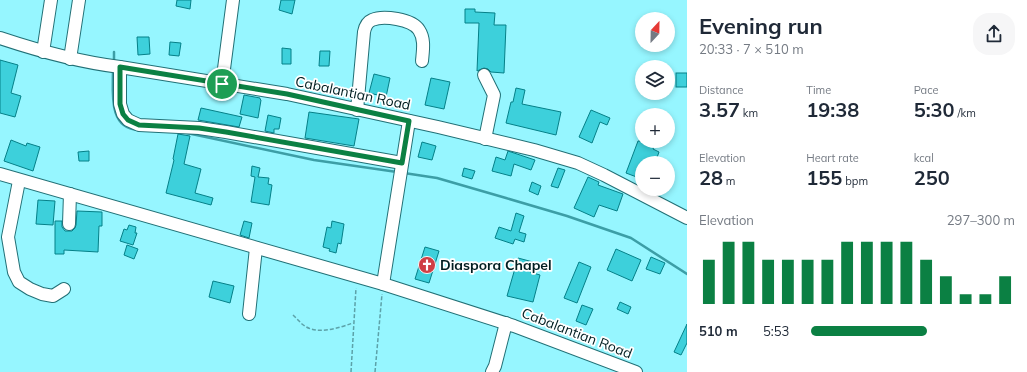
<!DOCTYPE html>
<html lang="en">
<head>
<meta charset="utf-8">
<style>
	:root { --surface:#fff; --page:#f6f6f7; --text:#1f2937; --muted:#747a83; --accent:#0b8043 }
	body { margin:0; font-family:Mulish,sans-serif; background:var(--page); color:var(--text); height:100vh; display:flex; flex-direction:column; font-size:15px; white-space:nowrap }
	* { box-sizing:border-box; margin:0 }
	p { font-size:13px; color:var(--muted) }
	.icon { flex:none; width:22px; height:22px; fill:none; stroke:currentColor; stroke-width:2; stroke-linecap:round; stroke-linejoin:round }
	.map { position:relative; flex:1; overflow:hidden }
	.panel { display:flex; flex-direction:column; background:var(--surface); width:340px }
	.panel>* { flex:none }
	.needle { width:26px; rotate:22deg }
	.controls { position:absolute; left:635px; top:12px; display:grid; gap:8px }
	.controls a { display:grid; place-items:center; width:40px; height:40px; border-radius:50%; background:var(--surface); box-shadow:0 2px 6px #0003; font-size:20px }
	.pin { position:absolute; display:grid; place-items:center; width:34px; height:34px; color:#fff; margin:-17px; border:2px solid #fff; border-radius:50%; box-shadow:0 1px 4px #0007 }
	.round { display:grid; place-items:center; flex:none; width:42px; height:42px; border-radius:16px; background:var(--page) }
	.summary { display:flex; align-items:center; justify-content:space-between; height:68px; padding:0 12px }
	h1 { font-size:22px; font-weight:700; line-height:30px }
	.metrics { display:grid; grid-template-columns:repeat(3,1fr); gap:6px; height:68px; padding:4px 12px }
	.metrics div { display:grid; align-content:center }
	.metrics b { font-size:20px; font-weight:700 }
	.metrics small { font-size:11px; font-weight:400 }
	.metrics p { font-size:11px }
	.chart { height:112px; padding:8px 12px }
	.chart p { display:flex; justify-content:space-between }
	.chart svg { width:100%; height:72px; margin-top:4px; stroke:var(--accent); stroke-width:6 }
	ul { padding:0 12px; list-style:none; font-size:13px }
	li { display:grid; grid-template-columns:64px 48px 1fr; align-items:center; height:30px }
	li i { height:10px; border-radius:5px; background:var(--accent) }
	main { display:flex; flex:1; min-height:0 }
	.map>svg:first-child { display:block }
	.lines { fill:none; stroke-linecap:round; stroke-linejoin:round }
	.stream { stroke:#3c9ea6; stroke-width:2.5 }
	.building { fill:#3dd0db; stroke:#058088 }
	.minor-casing { stroke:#227076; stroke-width:14 }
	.path { stroke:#5ca2a9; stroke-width:1.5; stroke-dasharray:4 2; stroke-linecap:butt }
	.minor { stroke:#fff; stroke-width:12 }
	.route-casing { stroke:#fff; stroke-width:8 }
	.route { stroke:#0b8043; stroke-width:5 }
	.labels { text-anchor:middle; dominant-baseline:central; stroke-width:3.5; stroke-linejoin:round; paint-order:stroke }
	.street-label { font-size:14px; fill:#001e21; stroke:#fff }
	.poi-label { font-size:14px; font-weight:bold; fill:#001e21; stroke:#fff; text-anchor:start }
</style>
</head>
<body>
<main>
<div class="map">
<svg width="687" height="372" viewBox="0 0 687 372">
	<rect width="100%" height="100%" fill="#96f6ff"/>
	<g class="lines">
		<!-- stream -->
		<g class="stream">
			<path d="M114,60V52"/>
			<path d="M113,71C113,93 108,129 139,130"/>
			<path d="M187,133L314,160L397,172"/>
			<path d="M404,173L437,178L506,198L567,216L631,238L687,274"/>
		</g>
	</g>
	<!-- building -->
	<g class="building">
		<path d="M177,0H191L190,9L176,6Z"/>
		<path d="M281,0H295L292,14L279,10Z"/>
		<path d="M465,9H475V12L495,13L494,25H506L504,73L491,72L488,69L484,68L477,71L479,23H465Z"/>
		<path d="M137,37H149L150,54L138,55Z"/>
		<path d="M170,42L181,43L179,56L169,55Z"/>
		<path d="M282,48L291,49V64H282Z"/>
		<path d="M320,51H330L329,66H319Z"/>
		<path d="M0,60L18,65L11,93L21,96L15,117L0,113Z"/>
		<rect x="676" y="73" width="11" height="14"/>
		<path d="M374,74L390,78L386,97L369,93Z"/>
		<path d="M431,78L450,82L444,109L425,105Z"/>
		<path d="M516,88L525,90L522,104L561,112L556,135L506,123L511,102H513Z"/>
		<path d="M244,95L260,98V99L261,100L258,118L240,114Z"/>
		<path d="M201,108L242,117L239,127L198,120Z"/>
		<path d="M591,110L610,118L607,125L600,122L592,143L579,137Z"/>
		<path d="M309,112L359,119L354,146L305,138Z"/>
		<path d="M268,115L281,118L279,129H274V133L265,131Z"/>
		<path d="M178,134L190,136L184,164L201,169L195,193L213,198L211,205L166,193L174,160L173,159Z"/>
		<path d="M11,140L26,146L27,143L40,147L33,171L4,161Z"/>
		<path d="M638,141H656L653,149L659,152L655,163H642V179L626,173Z"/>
		<path d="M422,142L436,146L432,160L418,157Z"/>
		<path d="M89,151V161H79L78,152Z"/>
		<path d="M508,151L535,160L531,170L514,164L511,176L492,171L496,157L505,160Z"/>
		<path d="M252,166L260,168L258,177L269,178L268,184L272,185L269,205L251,202L255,177L251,176Z"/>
		<path d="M464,168L475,171L472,179L462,176Z"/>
		<path d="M558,168L565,170L558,188L551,186Z"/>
		<path d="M588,177L599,182L598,185L623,194L617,211L599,205L594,217L574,208Z"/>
		<path d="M532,182L541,186L538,195L529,191Z"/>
		<path d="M38,200L55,201L53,225L36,224Z"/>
		<path d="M77,211L102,212V226H99L98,252L64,250V254H55V221H62V227L65,231H72L75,228L76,225Z"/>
		<path d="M516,213L524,216L519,232L526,234L524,242L515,239L513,244L495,238L499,227L511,231Z"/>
		<path d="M244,221L252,223L249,238L240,235Z"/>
		<path d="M332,221L344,224L341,244L338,243L336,253L329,251L330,249L323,247L327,227L331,228Z"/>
		<path d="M129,225L136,227L135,233H137L133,245L120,241L124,229L127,230Z"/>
		<path d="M127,245L138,249L134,259L124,255Z"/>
		<path d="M425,247L439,251L429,283L415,279Z"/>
		<path d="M616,249L641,260L632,281L607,270Z"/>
		<path d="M651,257L665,263L660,274L646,269Z"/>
		<path d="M518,258L533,262L530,272L540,275L533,302L507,296Z"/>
		<path d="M579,262L591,267L577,303L564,298Z"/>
		<path d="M213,281L234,286L230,303L209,297Z"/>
		<path d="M620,302L631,307L628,314L617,309Z"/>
		<path d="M582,305L593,309L586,325L576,321Z"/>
		<path d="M687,324V343L681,355L674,352Z"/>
	</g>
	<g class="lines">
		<!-- minor casing -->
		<g class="minor-casing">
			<g id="minor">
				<path d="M0,38C39,51 78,62 120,67L287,94L438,127L534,150L578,163L604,175L687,218"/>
				<path d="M43,52L51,0"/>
				<path d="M70,59L79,0"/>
				<path d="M120,67V104L123,114L128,120L139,125L199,128L226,132L402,163"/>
				<path d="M484,75L494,95L485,139"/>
				<path d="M222,84L233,0"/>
				<path d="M357,110L364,32C365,27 367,22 372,20C383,15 412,19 419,30C425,39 423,50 422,61"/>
				<path d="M0,174L383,284L514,326L636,372"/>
				<path d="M19,181L8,237L14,272L19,282L30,289L42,294L53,296L64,289"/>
				<path d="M69,224L70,194"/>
				<path d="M383,284L409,121"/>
				<path d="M249,314L256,248"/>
				<path d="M492,372L495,366L506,323"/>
			</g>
		</g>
		<!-- path -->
		<g class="path">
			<path d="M293,315C296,318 299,321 302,324C316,336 338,328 353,323"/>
			<path d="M351,372L356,288"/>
			<path d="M375,372L382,294"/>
		</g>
		<!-- minor -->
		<use href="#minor" class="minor"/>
	</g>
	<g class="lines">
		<!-- route casing -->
		<g class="route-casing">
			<path id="route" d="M120,67L287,94L409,121L402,163L226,132L199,128L139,125L128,120L123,114L120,104Z"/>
		</g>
		<!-- route -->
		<use href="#route" class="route"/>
	</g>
	<!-- icons -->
	<defs>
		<g id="church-disc" transform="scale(0.9)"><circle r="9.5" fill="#cf3f45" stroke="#fff"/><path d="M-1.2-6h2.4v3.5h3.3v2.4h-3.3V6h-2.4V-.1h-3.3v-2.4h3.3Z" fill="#fff"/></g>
	</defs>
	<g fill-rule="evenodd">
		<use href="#church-disc" x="427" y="265"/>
	</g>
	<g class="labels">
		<!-- street labels -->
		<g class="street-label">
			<text transform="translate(353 93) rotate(12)">Cabalantian Road</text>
			<text transform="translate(577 333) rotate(21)">Cabalantian Road</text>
		</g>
		<!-- poi labels -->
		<g class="poi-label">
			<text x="440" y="265">Diaspora Chapel</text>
		</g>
	</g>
</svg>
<div class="controls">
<a><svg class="needle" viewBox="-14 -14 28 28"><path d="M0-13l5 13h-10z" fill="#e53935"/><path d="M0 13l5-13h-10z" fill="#747a83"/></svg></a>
<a><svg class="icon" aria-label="layers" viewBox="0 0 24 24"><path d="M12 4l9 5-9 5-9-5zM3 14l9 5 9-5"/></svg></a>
<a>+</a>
<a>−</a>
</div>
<div class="pin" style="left:222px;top:84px;background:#1e9e55"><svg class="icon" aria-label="arrive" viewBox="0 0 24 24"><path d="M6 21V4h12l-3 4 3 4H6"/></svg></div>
</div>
<section class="panel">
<div class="summary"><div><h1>Evening run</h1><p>20:33 · 7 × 510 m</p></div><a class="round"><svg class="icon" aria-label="share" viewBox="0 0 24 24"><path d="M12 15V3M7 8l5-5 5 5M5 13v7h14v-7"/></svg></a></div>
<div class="metrics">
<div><p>Distance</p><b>3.57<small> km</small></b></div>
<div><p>Time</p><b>19:38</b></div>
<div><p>Pace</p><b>5:30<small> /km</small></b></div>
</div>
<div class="metrics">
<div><p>Elevation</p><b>28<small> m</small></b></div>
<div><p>Heart rate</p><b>155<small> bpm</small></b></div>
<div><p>kcal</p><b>250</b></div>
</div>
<div class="chart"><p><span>Elevation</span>297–300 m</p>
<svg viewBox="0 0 160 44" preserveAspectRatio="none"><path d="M5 44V17M15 44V6M25 44V6M35 44V17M45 44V17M55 44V17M65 44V17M75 44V6M85 44V6M95 44V6M105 44V6M115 44V17M125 44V27M135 44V38M145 44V38M155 44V27"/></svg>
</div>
<ul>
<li><b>510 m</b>5:53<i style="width:57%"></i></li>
</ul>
</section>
</main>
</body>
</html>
